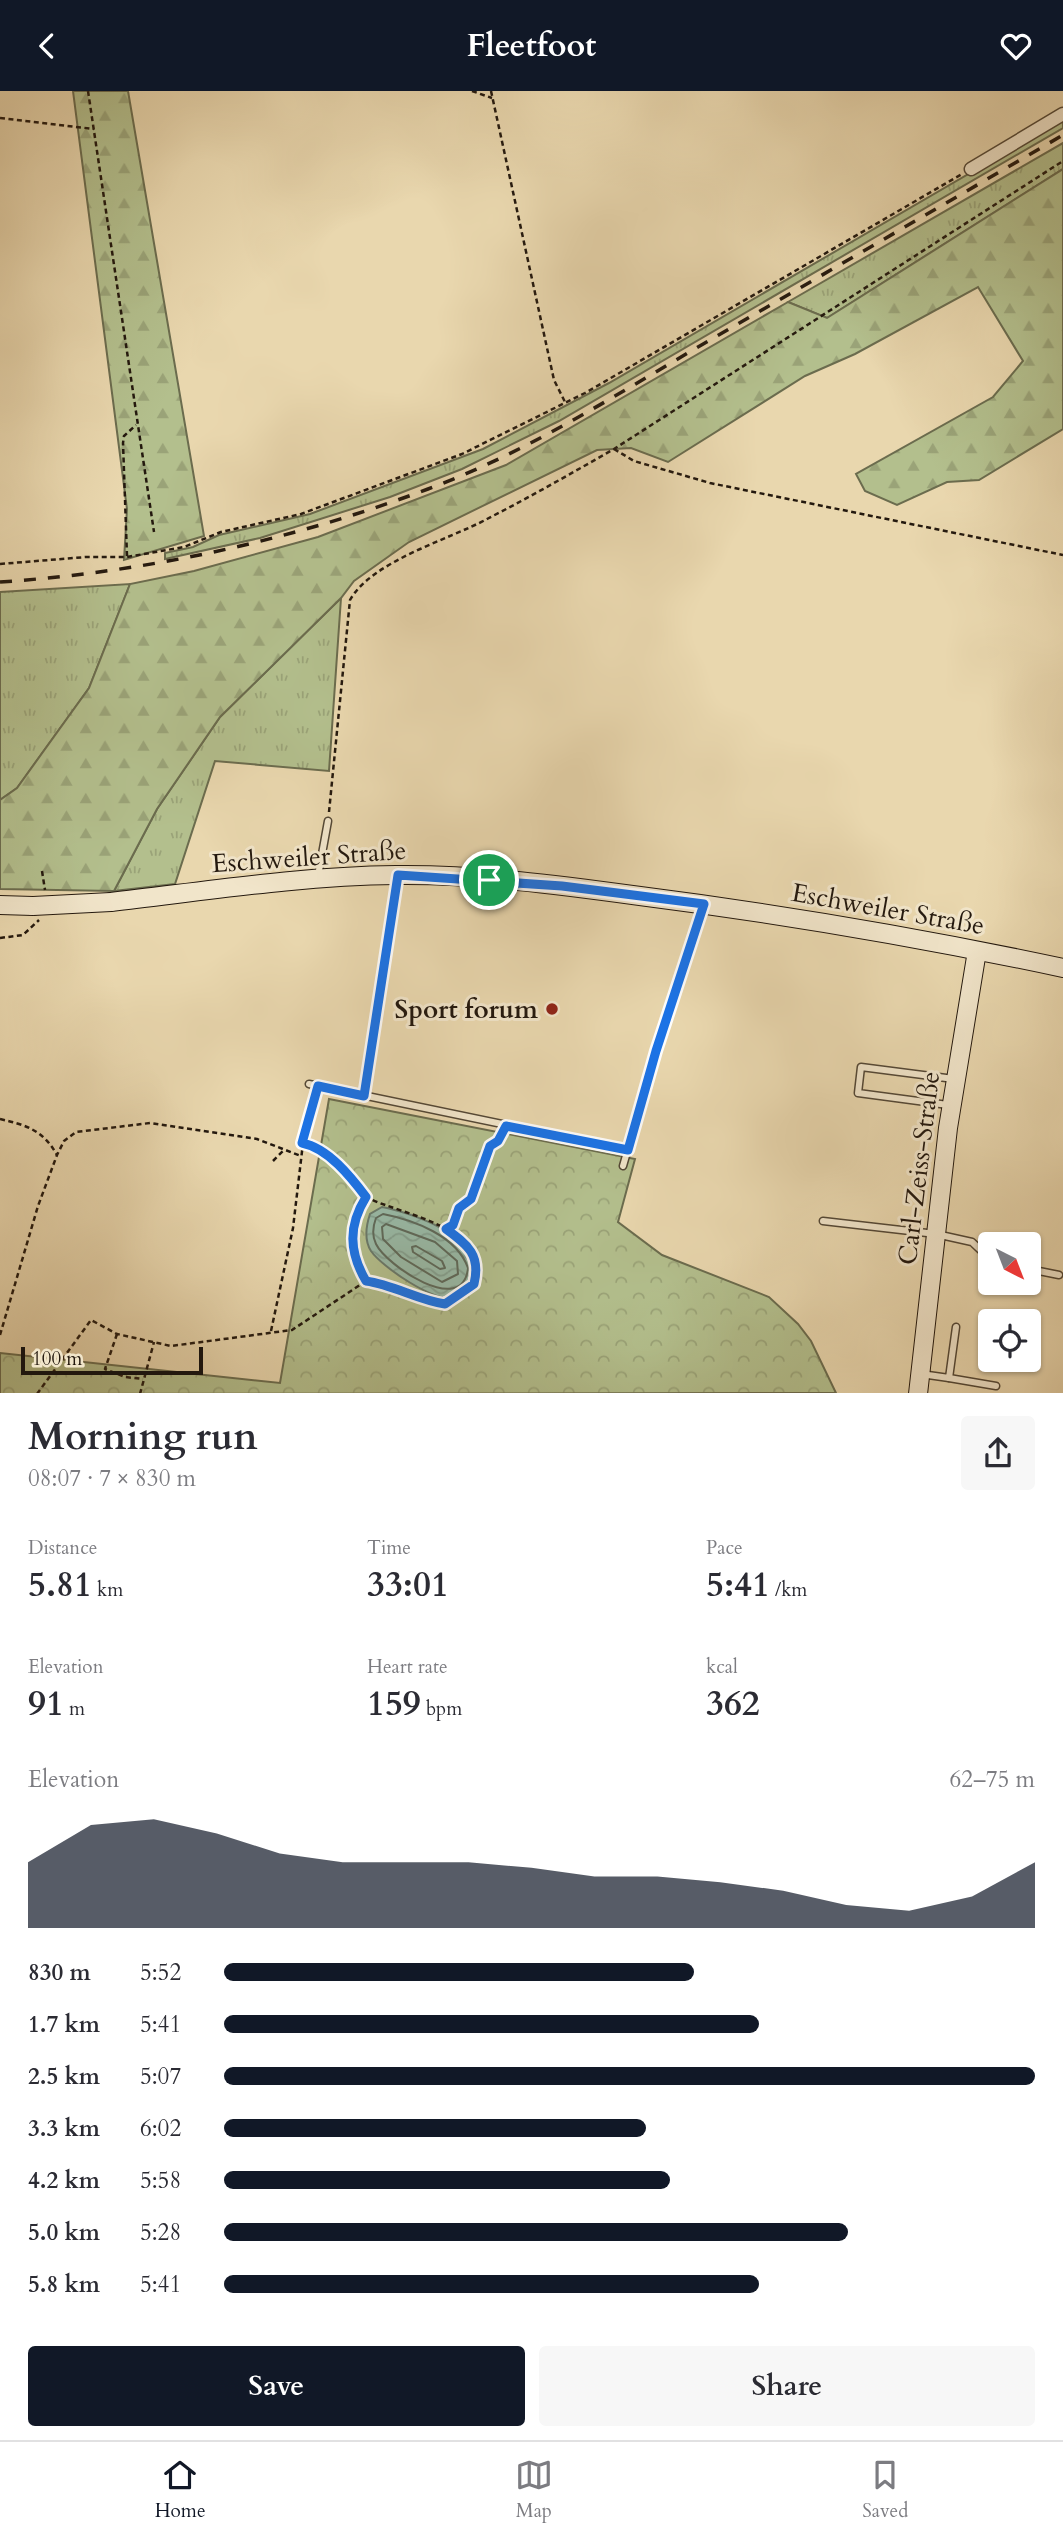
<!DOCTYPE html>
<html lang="en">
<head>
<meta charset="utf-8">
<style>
	:root { --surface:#fff; --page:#f7f7f7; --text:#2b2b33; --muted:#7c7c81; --line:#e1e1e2; --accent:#111827 }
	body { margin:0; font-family:Cardo,serif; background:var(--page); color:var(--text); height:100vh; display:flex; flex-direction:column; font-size:26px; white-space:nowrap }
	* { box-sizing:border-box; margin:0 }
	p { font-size:23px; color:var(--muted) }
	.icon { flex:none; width:38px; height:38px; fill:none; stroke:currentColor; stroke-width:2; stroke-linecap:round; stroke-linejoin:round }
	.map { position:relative; height:1302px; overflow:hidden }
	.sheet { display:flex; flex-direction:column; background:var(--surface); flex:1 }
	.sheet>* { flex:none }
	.needle { width:46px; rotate:138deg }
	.controls { position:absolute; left:978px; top:1141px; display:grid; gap:14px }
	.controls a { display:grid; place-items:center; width:63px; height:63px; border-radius:7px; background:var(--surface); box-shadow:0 2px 5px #0004; font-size:35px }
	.scale { position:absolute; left:21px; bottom:18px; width:182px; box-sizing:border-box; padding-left:7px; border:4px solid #23180e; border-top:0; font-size:19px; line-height:24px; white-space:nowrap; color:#23180e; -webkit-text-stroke:5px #f1e5ca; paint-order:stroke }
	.pin { position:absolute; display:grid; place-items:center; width:60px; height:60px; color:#fff; margin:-30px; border:4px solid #fff; border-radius:50%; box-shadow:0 2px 7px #0007 }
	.round { display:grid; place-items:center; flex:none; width:74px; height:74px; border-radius:7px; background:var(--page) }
	.head { display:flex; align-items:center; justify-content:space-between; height:119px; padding:0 28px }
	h1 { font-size:38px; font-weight:700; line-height:52px }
	.metrics { display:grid; grid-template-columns:repeat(3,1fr); gap:10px; height:119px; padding:7px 28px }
	.metrics div { display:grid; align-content:center }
	.metrics b { font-size:35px; font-weight:700 }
	.metrics small { font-size:19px; font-weight:400 }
	.metrics p { font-size:19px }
	.chart { height:196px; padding:14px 28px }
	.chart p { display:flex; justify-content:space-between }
	.chart svg { width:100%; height:126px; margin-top:7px; fill:var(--accent); opacity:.7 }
	.cta { display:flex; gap:14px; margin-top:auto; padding:14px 28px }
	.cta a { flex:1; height:80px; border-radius:7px; background:var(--accent); color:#fff; font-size:28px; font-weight:700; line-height:80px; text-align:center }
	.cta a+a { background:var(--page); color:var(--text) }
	ul { padding:0 28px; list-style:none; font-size:23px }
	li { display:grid; grid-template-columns:112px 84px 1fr; align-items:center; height:52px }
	li i { height:18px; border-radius:9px; background:var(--accent) }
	header { display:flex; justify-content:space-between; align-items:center; height:91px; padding:0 28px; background:var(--accent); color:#fff; font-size:32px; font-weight:700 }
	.tabs { display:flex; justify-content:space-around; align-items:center; height:98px; border-top:2px solid var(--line); background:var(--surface); font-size:19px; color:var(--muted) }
	.tabs a { display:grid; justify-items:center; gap:4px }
	.tabs .selected { color:var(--accent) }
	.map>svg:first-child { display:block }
	.grass { fill:url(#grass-tufts); stroke:#6b6c4e; stroke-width:2 }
	.forest { fill:url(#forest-firs); stroke:#6b6c4e; stroke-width:2 }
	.park { fill:url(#park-crowns); stroke:#6b6c4e; stroke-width:2 }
	.water { fill:url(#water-waves); stroke:#69796a; stroke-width:2 }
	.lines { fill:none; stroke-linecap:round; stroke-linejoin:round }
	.shore { stroke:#5e695a; stroke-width:2 }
	.lane-casing { stroke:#544836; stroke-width:9 }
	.street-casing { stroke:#544836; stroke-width:15 }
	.secondary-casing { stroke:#23180e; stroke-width:20 }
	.path { stroke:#23180e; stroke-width:2.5; stroke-dasharray:5 3.5; stroke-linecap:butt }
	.lane { stroke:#f1e5ca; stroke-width:6 }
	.street { stroke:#f1e5ca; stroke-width:12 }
	.secondary { stroke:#f1e5ca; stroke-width:18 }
	.rail { stroke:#23180e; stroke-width:3.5; stroke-dasharray:12 12; stroke-linecap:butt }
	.secondary-bridge-casing { stroke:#23180e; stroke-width:20; stroke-linecap:butt }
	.secondary-bridge { stroke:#f1e5ca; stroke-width:18 }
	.route-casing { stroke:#fff; stroke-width:14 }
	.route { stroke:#1a73e8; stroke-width:9 }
	.poi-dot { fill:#8f2418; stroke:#f1e5ca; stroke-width:2.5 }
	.labels { text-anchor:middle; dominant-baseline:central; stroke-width:6; stroke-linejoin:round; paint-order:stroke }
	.street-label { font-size:26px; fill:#23180e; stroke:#f1e5ca }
	.poi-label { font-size:26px; font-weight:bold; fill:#23180e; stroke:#f1e5ca; text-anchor:end }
</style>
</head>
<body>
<header><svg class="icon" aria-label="back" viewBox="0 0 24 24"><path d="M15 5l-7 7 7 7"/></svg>Fleetfoot<svg class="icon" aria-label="heart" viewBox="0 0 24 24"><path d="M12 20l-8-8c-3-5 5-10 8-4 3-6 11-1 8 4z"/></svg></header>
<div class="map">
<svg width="1063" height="1303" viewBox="0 0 1063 1303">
	<defs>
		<pattern id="grass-tufts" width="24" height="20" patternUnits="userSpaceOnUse" patternTransform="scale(1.75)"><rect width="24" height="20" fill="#b3bf8d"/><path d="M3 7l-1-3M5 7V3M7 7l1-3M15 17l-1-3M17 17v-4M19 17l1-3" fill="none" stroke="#9aa378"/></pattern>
		<pattern id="forest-firs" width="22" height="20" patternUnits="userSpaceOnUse" patternTransform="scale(1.75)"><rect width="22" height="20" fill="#b3bf8d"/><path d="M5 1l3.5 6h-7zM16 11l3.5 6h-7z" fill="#9aa378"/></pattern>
		<pattern id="park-crowns" width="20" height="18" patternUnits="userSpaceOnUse" patternTransform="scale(1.75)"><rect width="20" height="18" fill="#b3bf8d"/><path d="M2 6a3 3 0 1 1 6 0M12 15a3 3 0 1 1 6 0" fill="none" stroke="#9aa378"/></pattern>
		<pattern id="water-waves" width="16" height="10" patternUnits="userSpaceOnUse" patternTransform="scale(1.75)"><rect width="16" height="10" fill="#98baa7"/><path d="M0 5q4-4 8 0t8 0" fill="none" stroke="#839f8f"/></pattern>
	</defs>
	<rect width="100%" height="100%" fill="#e9d7ae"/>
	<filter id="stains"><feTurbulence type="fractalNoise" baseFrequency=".00286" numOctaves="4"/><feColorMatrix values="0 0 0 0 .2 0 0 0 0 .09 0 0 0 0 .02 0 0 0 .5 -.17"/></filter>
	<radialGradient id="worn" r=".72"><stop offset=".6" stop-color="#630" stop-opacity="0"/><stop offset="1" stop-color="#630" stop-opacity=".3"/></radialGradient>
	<!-- grass -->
	<g class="grass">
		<path d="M1063,28V37L559,330L462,378L390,406L260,447L165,468V462L193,456L219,444L310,423L483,358L609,292Z"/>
		<path d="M1063,52V78L827,227L788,211Z"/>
		<path d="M130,493L89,597L17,697L0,709V501Z"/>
		<path d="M341,507L329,680L215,670L175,793L114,800L157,718L220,626Z"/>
	</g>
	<!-- forest -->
	<g class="forest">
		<path d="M73,0H128L204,445L124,469L127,418Z"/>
		<path d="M1063,78V338L979,389L947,391L897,414L865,400L856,383L993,306L1023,270L978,196L855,263L805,285L668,371L631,357L597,359L409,451L354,490L341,507L220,626L157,718L114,800L0,798V709L17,697L89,597L130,493L194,480L318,446L506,374L788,211L827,227Z"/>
	</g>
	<!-- park -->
	<path class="park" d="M329,1008L635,1068L618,1131L662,1164L769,1206L798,1233L811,1250L836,1302L0,1303V1262L280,1292Z"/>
	<!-- water -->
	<path class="water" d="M382,1116C409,1121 484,1146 475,1183C472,1193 463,1202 453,1206C435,1212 382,1176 371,1160C364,1149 366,1135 370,1123Z"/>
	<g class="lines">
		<!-- shore -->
		<g class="shore">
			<path d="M383,1123C414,1129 457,1145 468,1177C463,1227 386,1174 376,1153C372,1145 373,1135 376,1127Z"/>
			<path d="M386,1133L435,1151L457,1170L458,1183L442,1191L401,1166L383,1148L382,1136Z"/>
			<path d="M416,1155L442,1170L445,1177L440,1178L413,1161L412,1156Z"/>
		</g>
		<!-- lane casing -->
		<g class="lane-casing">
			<g id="lane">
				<path d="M318,785L328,730"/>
				<path d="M309,993L628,1059"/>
				<path d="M364,1005L398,785"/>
				<path d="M948,1014L858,1002L861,976L954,988"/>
				<path d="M623,1075L656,960L703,815"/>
				<path d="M823,1130L936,1143L972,1151L990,1168"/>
				<path d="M1029,1178L1059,1184"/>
				<path d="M921,1283L949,1287L956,1236"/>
				<path d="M949,1287L996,1295"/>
			</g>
		</g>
		<!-- street casing -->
		<g class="street-casing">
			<path id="street" d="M971,78L1063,23"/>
		</g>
		<!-- secondary casing -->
		<g class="secondary-casing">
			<g id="secondary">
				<path d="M111,811C206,800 301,785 396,784C477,783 559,794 640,805C781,823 923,847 1063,877"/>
				<path d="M0,814L33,815"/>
				<path d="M918,1303L948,1037L977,860"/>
			</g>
		</g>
		<!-- path -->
		<g class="path">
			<path d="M88,0L154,441"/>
			<path d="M472,0L492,7"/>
			<path d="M491,0L554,289L566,313"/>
			<path d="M0,27L94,38"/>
			<path d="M614,358L634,370L710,392L1063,464"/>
			<path d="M127,465L123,352L124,345L136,334"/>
			<path d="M0,473L86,466H127L184,456L221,441L301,423L462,363L585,302L962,83"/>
			<path d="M329,721L350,509C372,470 448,449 487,428C530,406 572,382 614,358L1063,70"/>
			<path d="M42,780L45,799"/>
			<path d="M0,847L23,844L39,829"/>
			<path d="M0,1028C26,1034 43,1039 57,1064"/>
			<path d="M273,1070L283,1060"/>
			<path d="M366,1106C348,1135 349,1161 366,1190"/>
			<path d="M446,1138L453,1134L459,1117L471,1108L490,1055L498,1050L503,1041"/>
			<path d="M271,1240L293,1137L305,1035L315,1003"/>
			<path d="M117,1243L105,1278L125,1286L143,1288"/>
			<path d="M0,1244L38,1115L57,1064L64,1050L76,1041L150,1032L257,1048L301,1065"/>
			<path d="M37,1303L91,1229L117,1243L171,1255L292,1239L366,1190C394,1194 418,1209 445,1213L474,1193C489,1135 405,1125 368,1107C362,1104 358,1095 354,1090C342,1076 322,1055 302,1052"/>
			<path d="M140,1303L154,1251"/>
		</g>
		<!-- lane -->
		<use href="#lane" class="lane"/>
		<!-- street -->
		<use href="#street" class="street"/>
		<!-- secondary -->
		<use href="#secondary" class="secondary"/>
		<!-- rail -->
		<path class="rail" d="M0,491C147,481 289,450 428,398C523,363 611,307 698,256C819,186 941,115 1063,44"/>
		<!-- secondary-bridge casing -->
		<g class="secondary-bridge-casing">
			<path id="secondary-bridge" d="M33,815L111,811"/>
		</g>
		<!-- secondary-bridge -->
		<use href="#secondary-bridge" class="secondary-bridge"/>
	</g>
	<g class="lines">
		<!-- route casing -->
		<g class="route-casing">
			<path id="route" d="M398,784L562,795L704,813L656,960L628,1059L506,1035L498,1050L490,1055L471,1108L459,1117L453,1134L446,1138C468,1154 481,1164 474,1193L445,1213C418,1209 394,1194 366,1190C349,1161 348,1135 366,1106C351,1086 328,1057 302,1052L318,995L364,1005Z"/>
		</g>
		<!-- route -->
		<use href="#route" class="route"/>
	</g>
	<!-- markers -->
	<circle class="poi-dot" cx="552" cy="918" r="7"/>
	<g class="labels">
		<!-- street labels -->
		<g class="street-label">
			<text transform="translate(309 766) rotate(-4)">Eschweiler Straße</text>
			<text transform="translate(888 818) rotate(10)">Eschweiler Straße</text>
			<text transform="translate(919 1077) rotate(-83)">Carl-Zeiss-Straße</text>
		</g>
		<!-- poi labels -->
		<g class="poi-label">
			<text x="538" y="918">Sport forum</text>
		</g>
	</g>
	<rect width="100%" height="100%" filter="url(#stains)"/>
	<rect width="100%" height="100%" fill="url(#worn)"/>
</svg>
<div class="controls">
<a><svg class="needle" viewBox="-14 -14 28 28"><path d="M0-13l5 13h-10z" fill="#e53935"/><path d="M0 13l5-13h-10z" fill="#7c7c81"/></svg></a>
<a><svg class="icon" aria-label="locate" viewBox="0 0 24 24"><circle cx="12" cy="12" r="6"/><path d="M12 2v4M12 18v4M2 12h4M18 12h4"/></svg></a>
</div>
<div class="scale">100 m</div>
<div class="pin" style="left:489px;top:789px;background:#1e9e55"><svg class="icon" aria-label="arrive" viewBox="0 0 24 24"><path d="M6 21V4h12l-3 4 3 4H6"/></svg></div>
</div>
<section class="sheet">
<div class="head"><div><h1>Morning run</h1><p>08:07 · 7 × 830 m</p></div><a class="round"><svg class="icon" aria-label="share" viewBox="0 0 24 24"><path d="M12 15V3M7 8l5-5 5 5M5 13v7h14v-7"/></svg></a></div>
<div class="metrics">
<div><p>Distance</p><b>5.81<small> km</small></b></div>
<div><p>Time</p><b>33:01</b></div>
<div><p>Pace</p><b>5:41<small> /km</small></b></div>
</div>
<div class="metrics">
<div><p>Elevation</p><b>91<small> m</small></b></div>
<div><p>Heart rate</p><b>159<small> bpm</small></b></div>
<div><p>kcal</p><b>362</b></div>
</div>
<div class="chart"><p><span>Elevation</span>62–75 m</p>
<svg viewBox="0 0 160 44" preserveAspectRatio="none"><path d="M0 44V21L10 8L20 6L30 11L40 18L50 21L60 21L70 21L80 23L90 26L100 26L110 28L120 31L130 36L140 38L150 33L160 21V44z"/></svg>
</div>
<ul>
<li><b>830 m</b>5:52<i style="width:58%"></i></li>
<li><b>1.7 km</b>5:41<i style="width:66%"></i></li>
<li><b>2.5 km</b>5:07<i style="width:100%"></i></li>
<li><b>3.3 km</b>6:02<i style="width:52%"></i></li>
<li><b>4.2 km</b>5:58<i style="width:55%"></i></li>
<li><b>5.0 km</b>5:28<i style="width:77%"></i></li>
<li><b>5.8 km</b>5:41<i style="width:66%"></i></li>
</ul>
<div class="cta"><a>Save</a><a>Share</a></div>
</section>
<nav class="tabs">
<a class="selected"><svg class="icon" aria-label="home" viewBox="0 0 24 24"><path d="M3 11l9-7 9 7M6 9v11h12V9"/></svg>Home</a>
<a><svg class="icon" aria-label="map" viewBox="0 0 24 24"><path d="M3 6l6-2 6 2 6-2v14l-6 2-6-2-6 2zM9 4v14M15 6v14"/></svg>Map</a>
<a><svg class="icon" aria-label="saved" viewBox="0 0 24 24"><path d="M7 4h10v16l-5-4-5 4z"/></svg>Saved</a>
</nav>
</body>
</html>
